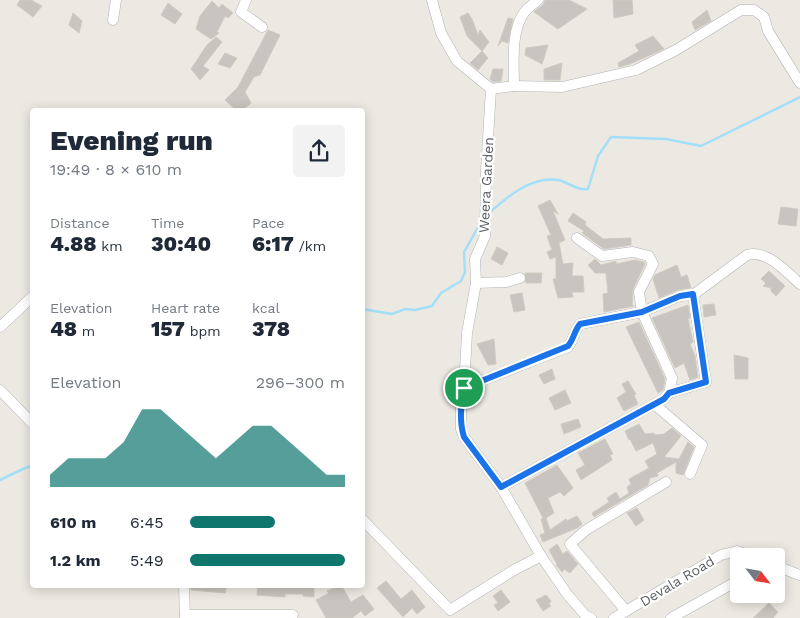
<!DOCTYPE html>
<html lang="en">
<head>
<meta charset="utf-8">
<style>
	:root { --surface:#fff; --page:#f2f2f3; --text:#1f2937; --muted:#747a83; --accent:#0f766e }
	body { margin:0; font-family:"Work Sans",sans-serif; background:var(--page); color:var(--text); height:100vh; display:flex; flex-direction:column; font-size:19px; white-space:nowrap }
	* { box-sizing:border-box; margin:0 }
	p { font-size:16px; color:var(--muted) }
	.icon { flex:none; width:28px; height:28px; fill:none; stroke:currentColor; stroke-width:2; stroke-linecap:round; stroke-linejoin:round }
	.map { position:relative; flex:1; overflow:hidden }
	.details { position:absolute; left:30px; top:108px; width:335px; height:480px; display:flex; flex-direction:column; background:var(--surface); border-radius:5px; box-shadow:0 2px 12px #0003 }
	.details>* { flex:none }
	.needle { width:32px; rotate:121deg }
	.fabs { position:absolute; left:730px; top:548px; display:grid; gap:10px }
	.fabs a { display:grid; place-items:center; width:55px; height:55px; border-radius:5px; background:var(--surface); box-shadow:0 2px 12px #0003; font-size:25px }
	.pin { position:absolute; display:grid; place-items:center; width:42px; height:42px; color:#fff; margin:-21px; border:2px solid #fff; border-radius:50%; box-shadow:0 1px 5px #0007 }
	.round { display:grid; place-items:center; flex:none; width:52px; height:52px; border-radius:5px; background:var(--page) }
	.overview { display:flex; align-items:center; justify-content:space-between; height:85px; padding:0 20px }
	h1 { font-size:28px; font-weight:800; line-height:38px }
	.stats { display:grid; grid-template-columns:repeat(3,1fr); gap:8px; height:85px; padding:5px 20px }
	.stats div { display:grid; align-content:center }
	.stats b { font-size:21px; font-weight:800 }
	.stats small { font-size:14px; font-weight:400 }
	.stats p { font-size:14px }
	.chart { height:140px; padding:10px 20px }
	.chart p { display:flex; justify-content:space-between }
	.chart svg { width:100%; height:90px; margin-top:5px; fill:var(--accent); opacity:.7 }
	ul { padding:0 20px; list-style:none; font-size:16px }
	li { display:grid; grid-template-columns:80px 60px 1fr; align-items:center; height:38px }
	li i { height:12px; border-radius:6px; background:var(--accent) }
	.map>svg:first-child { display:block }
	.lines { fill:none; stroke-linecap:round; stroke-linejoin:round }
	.stream { stroke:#a4dffa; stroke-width:2.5 }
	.building { fill:#c8c4bf; stroke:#d1cac1 }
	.minor-casing { stroke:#afb3b7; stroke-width:11 }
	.minor { stroke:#fff; stroke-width:10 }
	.route-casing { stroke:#fff; stroke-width:10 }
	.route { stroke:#1a73e8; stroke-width:6 }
	.labels { text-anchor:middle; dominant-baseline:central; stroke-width:4.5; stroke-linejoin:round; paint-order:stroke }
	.street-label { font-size:14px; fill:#5a5f62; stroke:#fff }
</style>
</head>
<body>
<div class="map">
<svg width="800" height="618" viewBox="0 0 800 618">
	<rect width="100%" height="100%" fill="#ece9e2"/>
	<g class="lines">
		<!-- stream -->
		<g class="stream">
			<path d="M489,213C507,197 531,176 558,180C568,182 577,191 588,189L598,156L611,137L666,139L701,146L800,97"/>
			<path d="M362,309L392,314L405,309L415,310L432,306L441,293L461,281L465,272L464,252L481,222"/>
			<path d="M0,480L25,468L32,466"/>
		</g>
	</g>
	<!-- building -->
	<g class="building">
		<path d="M20,0H31L42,6L33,17L17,5Z"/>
		<path d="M545,0H569L587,9L558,29L534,12L543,5Z"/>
		<path d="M613,0H632L633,14L614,18Z"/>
		<path d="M212,1L219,8L222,4L233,13L228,18L225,16L217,32L219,33L211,39L196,29L200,16Z"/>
		<path d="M168,3L182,14L175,24L161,15Z"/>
		<path d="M707,10L711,21L695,30L692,22Z"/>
		<path d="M73,13L82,21L79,33L69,25Z"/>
		<path d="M468,13L472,19L478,35L480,30L489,42L482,51L467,36L460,17Z"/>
		<path d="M508,18L513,19L508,43L502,41L498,46Z"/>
		<path d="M268,30L280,35L260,75L254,77L245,92L251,103L243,110H236L225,100L238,87Z"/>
		<path d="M653,36L664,49L630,64L619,67L618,63L639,51L635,45Z"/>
		<path d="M216,37L222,42L203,66L209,70L200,80L191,69L207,45Z"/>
		<path d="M548,45L542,64L525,55L526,48Z"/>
		<path d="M482,51L488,58L478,70L470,63Z"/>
		<path d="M225,53L237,58L230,68L218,64Z"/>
		<path d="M562,63L560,80H544V69Z"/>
		<path d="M493,69H503L501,81L493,82L490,79Z"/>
		<path d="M550,200L558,214L553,211L565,240L559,243L563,264L573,263L572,276H583L584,292H572L573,297L558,298L553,279H556V257L550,259L547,252L552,250L547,236L551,235L538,206Z"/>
		<path d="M781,207L798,209L796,226L778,224Z"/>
		<path d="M573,213L586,222L585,225L603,239L631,238V245L604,249L582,233L584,231L568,221Z"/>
		<path d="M497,247L508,253L502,265L491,259Z"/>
		<path d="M595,259L601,265L616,261V264L635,260L644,262L645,264L633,289L632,305L634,306L604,312L603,294L608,293L606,273H595L588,265Z"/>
		<path d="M677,265L681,277L687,275L691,288L678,290L659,298L653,279L655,275Z"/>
		<path d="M769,271L785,286L776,296L771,291V288L763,286L766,283L761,279Z"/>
		<path d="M525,273H542L541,283H526Z"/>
		<path d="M522,293L525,310L514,312L510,295Z"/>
		<path d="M714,304L716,315L704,317L703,305Z"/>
		<path d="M688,305L690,318L688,319L693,342L690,344L695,356L698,377L690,380L684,363L675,368L652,318Z"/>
		<path d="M639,322L665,379L663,390L658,393L626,327Z"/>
		<path d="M494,339L496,364L488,365L477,344Z"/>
		<path d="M734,355L748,358V379H735Z"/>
		<path d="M552,369L555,379L544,384L539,375Z"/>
		<path d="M628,381L636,394L634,395L638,404L624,411L617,398L626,392L622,384Z"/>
		<path d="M565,390L571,403L555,410L549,398Z"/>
		<path d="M578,419L581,427L564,434L561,424Z"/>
		<path d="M639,424L645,434L654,433L655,435L664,434L672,428L681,436L664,457L679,459L688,442L694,447L683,475L676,473V462L657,473L658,476L650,478L648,485L594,517L592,513L609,502L607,498L616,492L620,499L629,493L627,487L631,484L629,479L649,468L645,461L657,454L653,443L636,451L630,439L629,440L625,431Z"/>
		<path d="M605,439L613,454L610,455L612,460L581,480L576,470L585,465L578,453Z"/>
		<path d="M557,465L573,488L564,496L560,492L548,498L554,513L546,518L550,530L566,519L567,521L577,516L582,524L577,528L543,542L540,535L545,533L541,519L543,518L525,483Z"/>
		<path d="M637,508L644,520L636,526L627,513Z"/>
		<path d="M557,544L563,554L567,551L578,564L570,573L564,569L562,572L556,565L557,564L549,550Z"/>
		<path d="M386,581L401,599L412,590L425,607L417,614L412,608L403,617L377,588Z"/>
		<path d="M191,585H227L225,593L191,590Z"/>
		<path d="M258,585L272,587L314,585V597L303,596V594H285V597L257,595Z"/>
		<path d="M341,585L351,602L363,595L374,609L365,616L361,611L352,618H326L316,600L329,593L327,591Z"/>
		<path d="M501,590L510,602L498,611L494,605L498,603L493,596Z"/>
		<path d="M546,595L551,601L549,604L551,606L543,611L536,600Z"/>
		<path d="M769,603L778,612L773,618H753Z"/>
	</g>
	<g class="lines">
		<!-- minor casing -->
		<g class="minor-casing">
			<g id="minor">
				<path d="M246,0L241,12L262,27"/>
				<path d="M432,0L441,33L457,61L491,89"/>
				<path d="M113,20L116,0"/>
				<path d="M514,86L562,87L636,70L676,50L741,10H754L764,17L768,31L800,83"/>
				<path d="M491,89L486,171L485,236L475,259L476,283L467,333L464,388L461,407V429L464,437L501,487L541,556L567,594L586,616L591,618"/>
				<path d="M491,89L514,86C514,64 510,29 526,10C530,6 535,3 538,0"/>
				<path d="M476,283L506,282L520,278"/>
				<path d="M0,327L32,297"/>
				<path d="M464,388L568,347C574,339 574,331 580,324L642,312L680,296L693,295L747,255C767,249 786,272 800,284"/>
				<path d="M0,390L32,423"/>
				<path d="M669,393L706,382L693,295"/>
				<path d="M654,404L702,445L690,474"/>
				<path d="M501,487L664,399L669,393L672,378L642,312L639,292L653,264L649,256L633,252L602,256L577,238"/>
				<path d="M362,519L450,610L514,570L541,556"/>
				<path d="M776,566L800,575"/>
				<path d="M184,585L185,618"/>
				<path d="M626,611L570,544L586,530L666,482"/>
				<path d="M185,615H293"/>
				<path d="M614,618L721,555L737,551L750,556"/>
				<path d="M671,618L739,580"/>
			</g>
		</g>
		<!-- minor -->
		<use href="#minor" class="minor"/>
	</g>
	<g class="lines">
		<!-- route casing -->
		<g class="route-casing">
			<path id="route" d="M693,294L706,382L669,393L664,399L501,487L464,437C459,421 461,405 464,388L568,346C574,339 574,331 580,324L642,312L680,296Z"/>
		</g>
		<!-- route -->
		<use href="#route" class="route"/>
	</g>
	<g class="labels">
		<!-- street labels -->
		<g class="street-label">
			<text transform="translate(486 185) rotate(-87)">Weera Garden</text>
			<text transform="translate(677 581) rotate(-31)">Devala Road</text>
		</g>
	</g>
</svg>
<div class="fabs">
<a><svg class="needle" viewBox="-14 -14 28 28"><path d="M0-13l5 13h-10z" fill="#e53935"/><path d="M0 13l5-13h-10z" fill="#747a83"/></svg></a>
</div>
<div class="pin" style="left:464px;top:388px;background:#1e9e55"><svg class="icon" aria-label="arrive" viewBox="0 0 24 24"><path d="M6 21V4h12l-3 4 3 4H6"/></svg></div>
<section class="details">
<div class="overview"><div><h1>Evening run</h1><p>19:49 · 8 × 610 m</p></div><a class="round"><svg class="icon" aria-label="share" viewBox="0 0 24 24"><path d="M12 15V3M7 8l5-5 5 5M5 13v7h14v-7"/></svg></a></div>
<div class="stats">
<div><p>Distance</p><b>4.88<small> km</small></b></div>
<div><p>Time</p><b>30:40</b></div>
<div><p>Pace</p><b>6:17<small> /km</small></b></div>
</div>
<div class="stats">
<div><p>Elevation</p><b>48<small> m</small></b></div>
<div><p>Heart rate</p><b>157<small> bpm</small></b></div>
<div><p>kcal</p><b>378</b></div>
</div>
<div class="chart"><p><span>Elevation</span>296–300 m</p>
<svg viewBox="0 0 160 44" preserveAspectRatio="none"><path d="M0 44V38L10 30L20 30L30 30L40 22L50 6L60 6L70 14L80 22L90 30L100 22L110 14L120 14L130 22L140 30L150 38L160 38V44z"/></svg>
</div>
<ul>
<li><b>610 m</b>6:45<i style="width:55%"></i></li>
<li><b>1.2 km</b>5:49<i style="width:100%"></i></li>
</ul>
</section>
</div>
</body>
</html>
